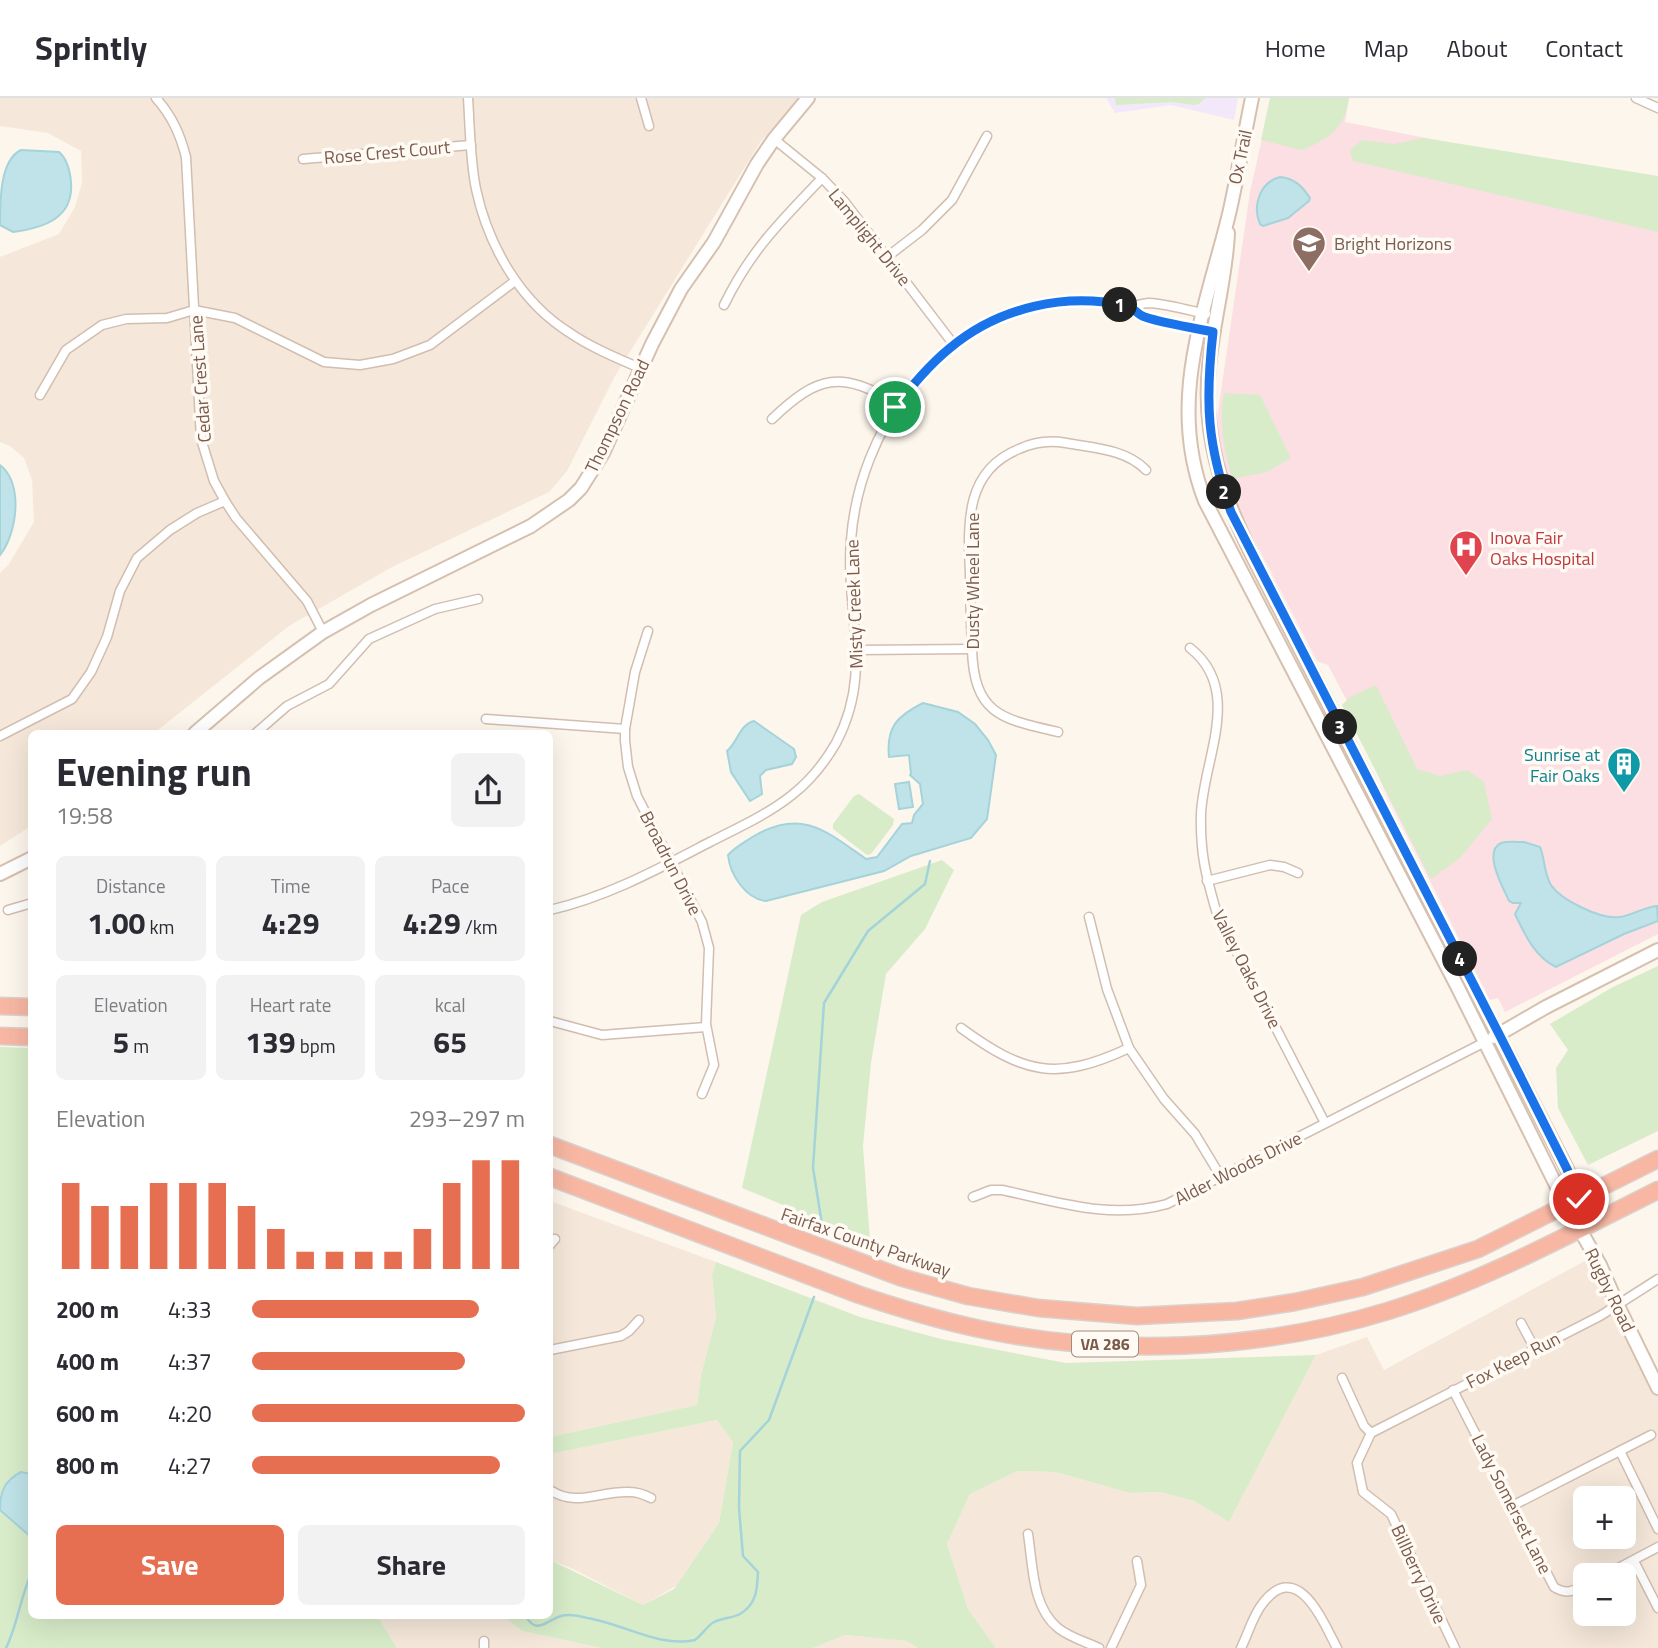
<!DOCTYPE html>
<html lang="en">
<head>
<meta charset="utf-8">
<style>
	:root { --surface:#fff; --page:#f2f2f3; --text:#2b2b33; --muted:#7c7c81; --line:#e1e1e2; --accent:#e76f51 }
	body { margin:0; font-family:"Titillium Web",sans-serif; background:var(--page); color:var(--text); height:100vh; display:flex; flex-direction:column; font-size:26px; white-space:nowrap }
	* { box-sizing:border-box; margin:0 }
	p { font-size:23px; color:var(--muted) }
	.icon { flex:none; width:38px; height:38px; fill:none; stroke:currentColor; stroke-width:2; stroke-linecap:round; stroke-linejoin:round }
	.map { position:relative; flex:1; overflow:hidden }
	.panel { position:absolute; left:28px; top:632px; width:525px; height:889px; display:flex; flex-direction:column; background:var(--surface); border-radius:10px; box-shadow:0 7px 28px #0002 }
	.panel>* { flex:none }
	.buttons { position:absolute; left:1573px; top:1388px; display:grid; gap:14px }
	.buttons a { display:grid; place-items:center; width:63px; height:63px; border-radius:10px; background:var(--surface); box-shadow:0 7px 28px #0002; font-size:35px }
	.pin { position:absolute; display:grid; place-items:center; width:60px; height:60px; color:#fff; margin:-30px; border:4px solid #fff; border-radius:50%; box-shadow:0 2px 7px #0007 }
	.km { position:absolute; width:35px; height:35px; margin:-18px; border-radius:50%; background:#222; color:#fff; font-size:19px; line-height:35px; text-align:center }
	.round { display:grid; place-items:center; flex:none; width:74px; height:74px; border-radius:10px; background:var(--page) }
	.headline { display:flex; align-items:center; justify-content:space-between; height:119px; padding:0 28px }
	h1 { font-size:38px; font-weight:700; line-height:52px }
	.metrics { display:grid; grid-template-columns:repeat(3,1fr); gap:10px; height:119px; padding:7px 28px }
	.metrics div { display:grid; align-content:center; border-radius:10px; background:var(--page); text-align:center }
	.metrics b { font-size:30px; font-weight:700 }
	.metrics small { font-size:19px; font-weight:400 }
	.metrics p { font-size:19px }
	.chart { height:196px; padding:14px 28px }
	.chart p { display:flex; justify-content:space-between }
	.chart svg { width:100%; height:126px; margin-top:7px; stroke:var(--accent); stroke-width:6 }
	.cta { display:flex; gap:14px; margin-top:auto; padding:14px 28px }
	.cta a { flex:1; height:80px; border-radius:10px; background:var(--accent); color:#fff; font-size:28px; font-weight:700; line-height:80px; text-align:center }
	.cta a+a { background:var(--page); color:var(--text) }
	ul { padding:0 28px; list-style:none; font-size:23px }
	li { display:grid; grid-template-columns:112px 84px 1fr; align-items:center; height:52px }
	li i { height:18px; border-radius:9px; background:var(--accent) }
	header { display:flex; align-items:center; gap:42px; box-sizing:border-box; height:98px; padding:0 35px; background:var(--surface); border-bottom:2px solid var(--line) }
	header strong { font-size:33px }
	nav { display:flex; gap:38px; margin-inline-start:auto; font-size:24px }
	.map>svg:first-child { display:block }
	.residential { fill:#f5e8da; fill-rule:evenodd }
	.education { fill:#f3e8fa }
	.medical { fill:#fbdfe3 }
	.green { fill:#d8ecc9 }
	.water { fill:#bfe3e8; stroke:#a5d3da; stroke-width:2 }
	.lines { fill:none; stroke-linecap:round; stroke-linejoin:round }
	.stream { stroke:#a5d3da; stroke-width:2.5 }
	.street-casing { stroke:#d1beb0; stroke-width:11 }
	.secondary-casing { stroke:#d6c0b0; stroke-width:16 }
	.highway-casing { stroke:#dad1cd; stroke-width:19 }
	.street { stroke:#fff; stroke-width:8 }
	.secondary { stroke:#fff; stroke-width:12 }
	.highway { stroke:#f7b7a3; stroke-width:16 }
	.route-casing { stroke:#fff; stroke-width:14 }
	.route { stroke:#1a73e8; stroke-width:9 }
	.labels { text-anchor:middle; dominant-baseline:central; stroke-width:7; stroke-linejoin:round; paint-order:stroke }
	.shield { fill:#fffaf3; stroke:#a28b7f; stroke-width:2 }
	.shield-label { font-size:16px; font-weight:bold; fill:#7a5c4d }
	.street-label { font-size:18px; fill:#7a5c4d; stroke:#fffaf3 }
	.education-label { font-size:18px; fill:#785e54; stroke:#fffaf3; text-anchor:start }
	.health-label { font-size:18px; fill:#be3a42; stroke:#fffaf3; text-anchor:start }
	.culture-label { font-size:18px; fill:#0d838f; stroke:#fffaf3; text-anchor:end }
</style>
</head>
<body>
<header>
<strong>Sprintly</strong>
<nav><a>Home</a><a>Map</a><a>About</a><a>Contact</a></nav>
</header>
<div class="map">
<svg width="1658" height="1550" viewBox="0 0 1658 1550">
	<rect width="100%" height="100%" fill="#fdf6ec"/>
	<!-- residential -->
	<g class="residential">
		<path d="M0,0H803L761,43L615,278L567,373L549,394L392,469L289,528L154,635H32L31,728L0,748V475L9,466L34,424L32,382L24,360L10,348L0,344V159L59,136L75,109L82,85L81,53L48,35L0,28Z"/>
		<path d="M550,1103L716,1164L712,1177L716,1219L701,1277L697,1307L550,1339Z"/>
		<path d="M1594,1158L1658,1289V1550H996L968,1511L947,1446L970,1396L1016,1373L1055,1374L1130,1395L1160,1394L1194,1403L1229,1424L1316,1257L1367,1239L1384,1272ZM1586,1400H1624V1438H1586ZM1586,1477H1624V1516H1586Z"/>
		<path d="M717,1322L733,1344L719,1425L676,1488L643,1507L571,1470L550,1462V1356Z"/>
		<path d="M377,1517H501L522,1533L602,1550H397Z"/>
		<path d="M845,1537L908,1543L918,1550H813Z"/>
	</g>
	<!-- education -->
	<path class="education" d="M1106,0H1238L1234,22L1171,7L1115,15Z"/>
	<!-- medical -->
	<path class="medical" d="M1271,0H1349L1345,24L1658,86V836L1505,914L1498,900L1490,902L1386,696L1347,603L1328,567L1317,563L1230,395L1215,335L1250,94Z"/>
	<!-- green -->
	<g class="green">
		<path d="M1115,0H1205L1199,6L1194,7L1171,4L1116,7Z"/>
		<path d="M1270,0H1349C1344,32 1330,40 1302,52L1261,42Z"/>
		<path d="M1424,40L1658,78V134L1353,63L1350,52L1362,42L1394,46Z"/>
		<path d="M1224,295L1260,297L1291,360L1267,374L1232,381C1225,352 1218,325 1224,295Z"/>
		<path d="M1376,587L1417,671L1440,678L1467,672L1484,684L1492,721L1460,760L1431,781L1342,607L1350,599Z"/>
		<path d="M859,696L894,721L893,727L871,756L867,757L833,731V726L854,698Z"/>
		<path d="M942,762L954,772L925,831L886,876L871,965L863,1048L870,1143L742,1090L801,817L822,804Z"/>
		<path d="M1658,868V1033L1588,1067L1558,1010L1556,970L1568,952L1550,926L1613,889Z"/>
		<path d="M0,949L30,950L32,952V1517H377L397,1550H0Z"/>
		<path d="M716,1164L860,1219L941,1241L1066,1265L1316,1257L1229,1424L1194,1403L1160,1394L1130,1395L1055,1374L1017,1373L970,1396L947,1446L968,1511L996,1550H918L907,1543L845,1537L813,1550H602L522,1533L501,1517H550V1462L643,1507L674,1491L719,1425L733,1344L717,1322L550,1356V1339L697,1307L701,1277L716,1219L712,1177Z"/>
	</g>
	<!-- water -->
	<g class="water">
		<path d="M21,52L59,54C67,61 70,73 71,84C74,120 44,130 13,134L0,127C0,102 0,62 21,52Z"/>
		<path d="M1280,79C1294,80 1302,88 1310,100L1309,103L1288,120L1263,128L1260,126C1252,108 1260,84 1280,79Z"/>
		<path d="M0,367C24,385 17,436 0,457Z"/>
		<path d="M923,605L958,614L975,626L988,642L996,657L987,721L971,740L911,758L884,773L766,803C746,801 730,777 728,757C735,749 745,744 754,738C802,710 826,733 866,761L877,759L902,726L912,725L914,717L923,706L920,686L910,677L911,676L909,657L889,659C886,629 897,618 923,605Z"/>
		<path d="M754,623L794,651L796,659L792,666L766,672L760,678L762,696L750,703L731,674L727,653C738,644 739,627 754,623Z"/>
		<path d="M909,684L913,709L899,711L895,686Z"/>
		<path d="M1524,744L1540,749C1545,761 1544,776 1551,787C1561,802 1601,822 1620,819C1633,817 1644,809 1657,808L1658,823L1624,836L1556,869C1535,859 1525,837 1515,816L1521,805H1513L1509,803C1504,791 1482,754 1501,745C1507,743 1517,744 1524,744Z"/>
		<path d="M21,1374L31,1376V1439L0,1412C0,1394 4,1383 21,1374Z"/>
	</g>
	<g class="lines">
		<!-- stream -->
		<g class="stream">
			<path d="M822,1126L813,1070L824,905L868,833L925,786L930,763"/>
			<path d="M525,1517C537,1538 545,1523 561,1518C568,1516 580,1518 587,1520C622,1525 659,1550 695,1542C702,1537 707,1528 714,1524C722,1520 733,1520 740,1516C757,1506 757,1491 758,1474L743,1458L739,1410L740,1353L769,1322L814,1199"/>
			<path d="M6,1550C18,1526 20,1499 32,1474"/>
		</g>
		<!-- street casing -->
		<g class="street-casing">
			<g id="street">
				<path d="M156,0C172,18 180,36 186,59L201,341L214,383L225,403L236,420L307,503L323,534"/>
				<path d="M468,0C470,30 470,61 476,91C488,147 520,204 570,235C592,250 617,260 642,271"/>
				<path d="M641,0L649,28"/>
				<path d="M1636,0L1658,10"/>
				<path d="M774,41L822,80L844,103L954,247"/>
				<path d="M303,61L471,47"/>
				<path d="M887,159L922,132L952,102L987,38"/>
				<path d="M724,207C751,152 780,124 822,80"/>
				<path d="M1132,209L1141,219L1213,234"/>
				<path d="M40,297L66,252L102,227L126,221L167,220L194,212L235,220L324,264L360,267L393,261L430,247L515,183"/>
				<path d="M772,321C818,277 841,272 897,306"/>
				<path d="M648,533L635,574L625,631V643L628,669L637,698L702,824L709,850L706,926L714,967L702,996"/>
				<path d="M1190,550C1244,592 1203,662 1201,716C1200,756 1206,778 1217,816L1325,1025"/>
				<path d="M858,552L972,551"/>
				<path d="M486,621L625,631"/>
				<path d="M1058,634C1002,621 974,617 972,551C971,526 970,501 970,476C968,427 964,373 1019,351C1034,344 1050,342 1066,345C1093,350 1126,351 1146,372"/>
				<path d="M256,635L287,608L329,586L369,541L435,511L478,501"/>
				<path d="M0,638L72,601L91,574L107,539L120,493L137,460L170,432L197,415L225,403"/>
				<path d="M1207,783L1270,767L1284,769L1298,775"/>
				<path d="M8,812L32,805"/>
				<path d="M550,812C607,799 658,771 710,744C737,730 767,717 792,697C810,683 825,664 836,645C874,574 845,515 851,442C859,333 936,223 1049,205C1076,200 1102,205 1128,208C1135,209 1142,205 1149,205C1167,206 1188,212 1206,216"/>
				<path d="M1089,819L1107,891L1129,950L1164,1001L1195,1036L1221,1079"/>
				<path d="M550,923L602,937L706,929"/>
				<path d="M961,930C1024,976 1056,984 1129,950"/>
				<path d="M973,1099L991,1092H1002C1059,1104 1110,1122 1167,1106L1485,944"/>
				<path d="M550,1147L555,1141"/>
				<path d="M1521,1225L1535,1251"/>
				<path d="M550,1252L621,1238L629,1233L639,1222"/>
				<path d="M1342,1280L1364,1328L1371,1335"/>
				<path d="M1453,1292L1554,1489C1566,1497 1573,1493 1586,1487"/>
				<path d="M1620,1353L1658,1431"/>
				<path d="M550,1392C577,1410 601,1392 630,1394C637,1394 645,1397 651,1400"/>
				<path d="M1514,1407L1651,1337"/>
				<path d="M1028,1436C1033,1468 1032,1509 1058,1530C1069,1539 1086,1544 1099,1550"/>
				<path d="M1634,1463L1658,1510"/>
				<path d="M1605,1477L1658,1449"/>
				<path d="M484,1550V1543"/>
				<path d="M1111,1550L1141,1487L1137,1463"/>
				<path d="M1241,1550C1248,1536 1253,1517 1263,1505C1298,1460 1323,1524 1337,1550"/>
				<path d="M1455,1550L1391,1416L1363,1394L1357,1365L1371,1335L1600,1218L1658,1181"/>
			</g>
		</g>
		<!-- secondary casing -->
		<g class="secondary-casing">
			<g id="secondary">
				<path d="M1252,0C1244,38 1238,77 1229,116C1205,214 1166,303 1205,403L1457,888L1566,1107L1600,1167L1618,1208L1658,1290"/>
				<path d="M1228,135C1226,180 1213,224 1209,269C1202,335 1222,396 1251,455L1567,1071L1579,1101L1580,1128"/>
				<path d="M195,635L259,580L323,534L371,507L531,428L569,402L581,390L603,355L652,246L681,191L714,144L757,66L774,41L808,0"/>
				<path d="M0,776L32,760"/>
				<path d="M1494,939L1546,909L1658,852"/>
			</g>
		</g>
		<!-- highway casing -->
		<g class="highway-casing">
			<g id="highway">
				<path d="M0,908L32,909"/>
				<path d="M0,938L32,939"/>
				<path d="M550,1047L900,1179L968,1198L1038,1210L1137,1218L1237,1213L1295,1204L1363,1189L1478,1151L1658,1061"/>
				<path d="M550,1079L857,1196C898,1210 938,1222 980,1231C1112,1259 1258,1253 1388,1213C1482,1184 1570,1136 1658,1092"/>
			</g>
		</g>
		<!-- street -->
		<use href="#street" class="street"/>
		<!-- secondary -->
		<use href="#secondary" class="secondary"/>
		<!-- highway -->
		<use href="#highway" class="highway"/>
	</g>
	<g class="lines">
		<!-- route casing -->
		<g class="route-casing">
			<path id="route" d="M895,309C912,288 929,267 950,250C999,209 1066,194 1127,208C1135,210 1137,217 1145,219C1166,226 1191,229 1213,234C1205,305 1207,346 1231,414L1499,936L1567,1071L1579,1101"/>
		</g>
		<!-- route -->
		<use href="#route" class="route"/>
	</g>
	<!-- icons -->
	<defs>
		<g id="school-pin" transform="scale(1.75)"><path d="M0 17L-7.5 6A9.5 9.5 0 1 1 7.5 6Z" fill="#8d6e63" stroke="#fffaf3"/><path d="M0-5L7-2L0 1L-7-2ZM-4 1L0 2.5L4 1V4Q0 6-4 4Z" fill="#fff"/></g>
		<g id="hospital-pin" transform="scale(1.75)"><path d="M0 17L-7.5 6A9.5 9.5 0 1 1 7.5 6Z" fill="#e0444e" stroke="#fffaf3"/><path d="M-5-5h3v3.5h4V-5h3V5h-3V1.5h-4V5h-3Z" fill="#fff"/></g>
		<g id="building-pin" transform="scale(1.75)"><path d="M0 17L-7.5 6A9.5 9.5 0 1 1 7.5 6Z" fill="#0f9aa8" stroke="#fffaf3"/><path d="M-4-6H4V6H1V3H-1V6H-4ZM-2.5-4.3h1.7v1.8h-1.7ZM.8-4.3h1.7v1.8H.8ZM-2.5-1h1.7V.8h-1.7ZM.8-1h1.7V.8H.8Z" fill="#fff"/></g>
	</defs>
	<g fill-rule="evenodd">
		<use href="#school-pin" x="1309" y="145"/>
		<use href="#hospital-pin" x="1466" y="449"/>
		<use href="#building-pin" x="1624" y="666"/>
	</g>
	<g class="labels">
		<!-- shield labels -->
		<rect class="shield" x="1072" y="1233.5" width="66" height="25" rx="5"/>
		<g class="shield-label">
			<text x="1105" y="1246">VA 286</text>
		</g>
		<!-- street labels -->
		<g class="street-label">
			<text transform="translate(387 54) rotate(-5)">Rose Crest Court</text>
			<text transform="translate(1240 59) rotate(-78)">Ox Trail</text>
			<text transform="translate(870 139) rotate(51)">Lamplight Drive</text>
			<text transform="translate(200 281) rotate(-94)">Cedar Crest Lane</text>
			<text transform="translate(617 318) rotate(-64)">Thompson Road</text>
			<text transform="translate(972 483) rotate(-90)">Dusty Wheel Lane</text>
			<text transform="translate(854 506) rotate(-92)">Misty Creek Lane</text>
			<text transform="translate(671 765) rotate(63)">Broadrun Drive</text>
			<text transform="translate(1247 871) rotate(63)">Valley Oaks Drive</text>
			<text transform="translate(1238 1070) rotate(-27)">Alder Woods Drive</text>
			<text transform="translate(866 1144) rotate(19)">Fairfax County Parkway</text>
			<text transform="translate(1610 1192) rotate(64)">Rugby Road</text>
			<text transform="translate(1513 1262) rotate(-27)">Fox Keep Run</text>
			<text transform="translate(1512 1406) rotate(63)">Lady Somerset Lane</text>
			<text transform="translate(1419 1476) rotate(65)">Billberry Drive</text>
		</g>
		<!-- education labels -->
		<g class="education-label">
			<text x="1334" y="145">Bright Horizons</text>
		</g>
		<!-- health labels -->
		<g class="health-label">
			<text x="1490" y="439">Inova Fair<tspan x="1490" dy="21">Oaks Hospital</tspan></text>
		</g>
		<!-- culture labels -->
		<g class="culture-label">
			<text x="1600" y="656">Sunrise at<tspan x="1600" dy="21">Fair Oaks</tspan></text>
		</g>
	</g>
</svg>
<div class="buttons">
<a>+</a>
<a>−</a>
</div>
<div class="pin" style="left:895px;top:309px;background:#1e9e55"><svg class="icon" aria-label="arrive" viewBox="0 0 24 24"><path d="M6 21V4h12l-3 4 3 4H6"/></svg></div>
<div class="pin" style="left:1579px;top:1101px;background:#d93025"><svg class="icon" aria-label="check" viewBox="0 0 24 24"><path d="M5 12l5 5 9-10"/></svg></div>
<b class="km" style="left:1120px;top:207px">1</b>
<b class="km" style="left:1224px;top:394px">2</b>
<b class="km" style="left:1340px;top:629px">3</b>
<b class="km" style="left:1460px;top:861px">4</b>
<section class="panel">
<div class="headline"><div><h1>Evening run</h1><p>19:58</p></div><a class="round"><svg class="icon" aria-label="share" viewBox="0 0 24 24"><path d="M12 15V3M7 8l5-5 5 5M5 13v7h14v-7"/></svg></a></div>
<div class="metrics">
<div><p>Distance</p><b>1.00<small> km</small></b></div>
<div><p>Time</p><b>4:29</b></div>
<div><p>Pace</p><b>4:29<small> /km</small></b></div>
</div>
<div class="metrics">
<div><p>Elevation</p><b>5<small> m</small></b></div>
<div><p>Heart rate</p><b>139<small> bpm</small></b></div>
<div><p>kcal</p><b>65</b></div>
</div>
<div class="chart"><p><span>Elevation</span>293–297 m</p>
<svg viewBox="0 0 160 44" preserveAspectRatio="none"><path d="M5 44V14M15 44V22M25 44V22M35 44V14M45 44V14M55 44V14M65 44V22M75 44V30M85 44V38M95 44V38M105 44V38M115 44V38M125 44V30M135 44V14M145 44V6M155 44V6"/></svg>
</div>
<ul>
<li><b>200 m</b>4:33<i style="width:83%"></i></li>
<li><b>400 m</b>4:37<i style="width:78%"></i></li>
<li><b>600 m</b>4:20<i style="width:100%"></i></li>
<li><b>800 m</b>4:27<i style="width:91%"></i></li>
</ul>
<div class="cta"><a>Save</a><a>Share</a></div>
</section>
</div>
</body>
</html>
